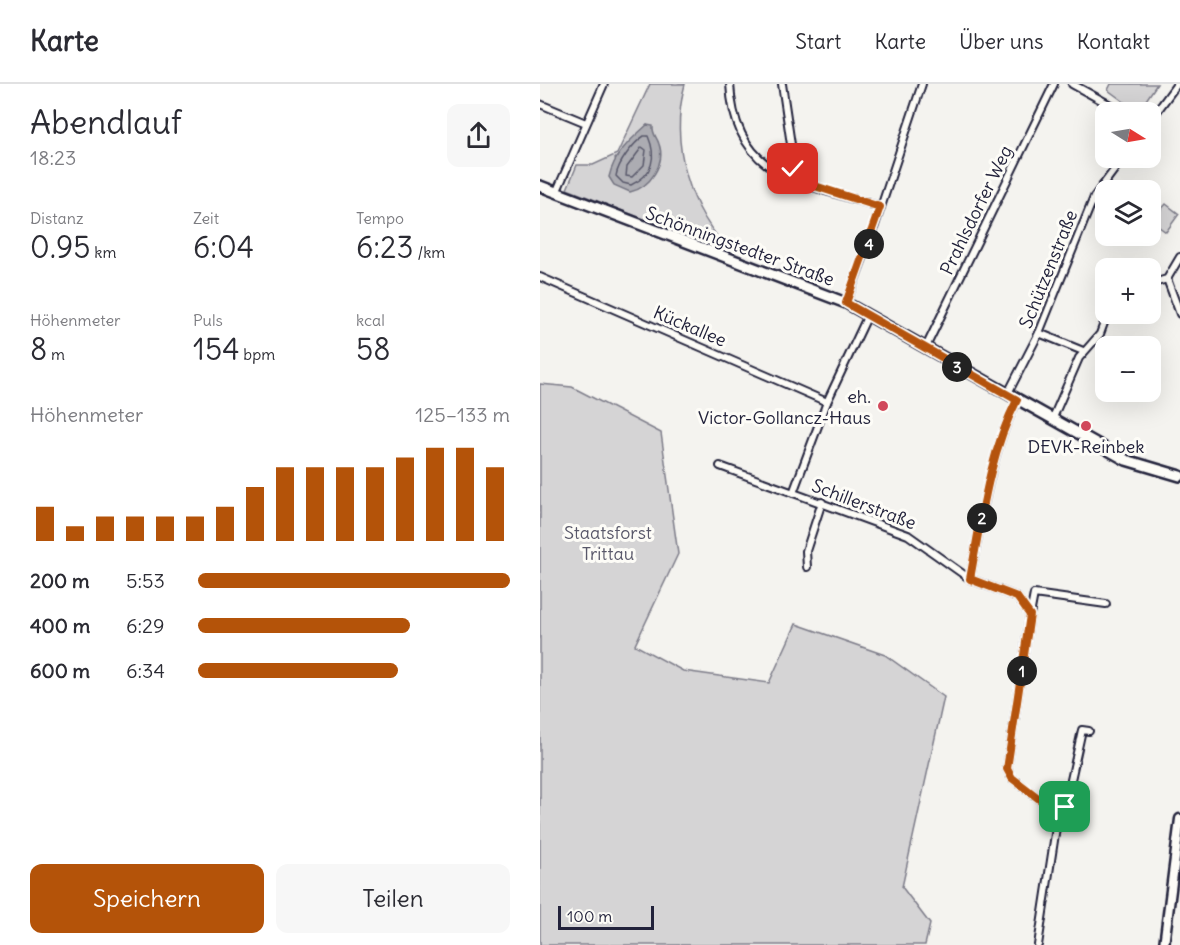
<!DOCTYPE html>
<html lang="de">
<head>
<meta charset="utf-8">
<style>
	:root { --surface:#fff; --page:#f7f7f7; --text:#2b2b33; --muted:#7c7c81; --line:#e1e1e2; --accent:#b45309 }
	body { margin:0; font-family:Delius,sans-serif; background:var(--page); color:var(--text); height:100vh; display:flex; flex-direction:column; font-size:22px; white-space:nowrap }
	* { box-sizing:border-box; margin:0 }
	p { font-size:20px; color:var(--muted) }
	.icon { flex:none; width:33px; height:33px; fill:none; stroke:currentColor; stroke-width:2; stroke-linecap:round; stroke-linejoin:round }
	.map { position:relative; flex:1; overflow:hidden }
	.details { display:flex; flex-direction:column; background:var(--surface); width:540px }
	.details>* { flex:none }
	.needle { width:39px; rotate:101deg }
	.controls { position:absolute; left:555px; top:18px; display:grid; gap:12px }
	.controls a { display:grid; place-items:center; width:66px; height:66px; border-radius:12px; background:var(--surface); box-shadow:0 6px 24px #0002; font-size:30px }
	.scale { position:absolute; left:18px; bottom:15px; width:96px; box-sizing:border-box; padding-left:6px; border:3px solid #22223b; border-top:0; font-size:16px; line-height:21px; white-space:nowrap; color:#22223b; -webkit-text-stroke:4px #fdfcf7; paint-order:stroke }
	.pin { position:absolute; display:grid; place-items:center; width:51px; height:51px; color:#fff; margin:-26px; border-radius:12px; box-shadow:0 3px 9px #0006 }
	.km { position:absolute; width:30px; height:30px; margin:-15px; border-radius:50%; background:#222; color:#fff; font-size:16px; line-height:30px; text-align:center }
	.round { display:grid; place-items:center; flex:none; width:63px; height:63px; border-radius:12px; background:var(--page) }
	.headline { display:flex; align-items:center; justify-content:space-between; height:102px; padding:0 30px }
	h1 { font-size:33px; font-weight:600; line-height:45px }
	.figures { display:grid; grid-template-columns:repeat(3,1fr); gap:9px; height:102px; padding:6px 30px }
	.figures div { display:grid; align-content:center }
	.figures b { font-size:30px; font-weight:600 }
	.figures small { font-size:16px; font-weight:400 }
	.figures p { font-size:16px }
	.chart { height:168px; padding:12px 30px }
	.chart p { display:flex; justify-content:space-between }
	.chart svg { width:100%; height:108px; margin-top:6px; stroke:var(--accent); stroke-width:6 }
	.button { display:flex; gap:12px; margin-top:auto; padding:12px 30px }
	.button a { flex:1; height:69px; border-radius:12px; background:var(--accent); color:#fff; font-size:24px; font-weight:600; line-height:69px; text-align:center }
	.button a+a { background:var(--page); color:var(--text) }
	ul { padding:0 30px; list-style:none; font-size:20px }
	li { display:grid; grid-template-columns:96px 72px 1fr; align-items:center; height:45px }
	li i { height:15px; border-radius:8px; background:var(--accent) }
	header { display:flex; align-items:center; gap:36px; box-sizing:border-box; height:84px; padding:0 30px; background:var(--surface); border-bottom:2px solid var(--line) }
	header strong { font-size:28px }
	nav { display:flex; gap:33px; margin-inline-start:auto; font-size:21px }
	main { display:flex; flex:1; min-height:0 }
	.map>svg:first-child { display:block }
	.green { fill:#d5d4d5; stroke:#7c7b88; stroke-width:1.5; fill-rule:evenodd }
	.water { fill:#acacb2; stroke:#757582; stroke-width:1.5 }
	.lines { fill:none; stroke-linecap:round; stroke-linejoin:round }
	.shore { stroke:#59596b; stroke-width:1.5 }
	.minor-casing { stroke:#22223b; stroke-width:10 }
	.tertiary-casing { stroke:#22223b; stroke-width:13 }
	.secondary-casing { stroke:#22223b; stroke-width:14 }
	.minor { stroke:#fdfcf7; stroke-width:6 }
	.tertiary { stroke:#fdfcf7; stroke-width:8 }
	.secondary { stroke:#fdfcf7; stroke-width:9 }
	.route-casing { stroke:#fff; stroke-width:12 }
	.route { stroke:#b45309; stroke-width:8 }
	.poi-dot { fill:#d1495b; stroke:#fdfcf7; stroke-width:2 }
	.labels { text-anchor:middle; dominant-baseline:central; stroke-width:6; stroke-linejoin:round; paint-order:stroke }
	.street-label { font-size:18px; fill:#22223b; stroke:#fdfcf7 }
	.poi-label { font-size:18px; fill:#22223b; stroke:#fdfcf7; text-anchor:end }
	.park-label { font-size:18px; fill:#585769; stroke:#fdfcf7 }
</style>
</head>
<body>
<header>
<strong>Karte</strong>
<nav><a>Start</a><a>Karte</a><a>Über uns</a><a>Kontakt</a></nav>
</header>
<main>
<section class="details">
<div class="headline"><div><h1>Abendlauf</h1><p>18:23</p></div><a class="round"><svg class="icon" aria-label="share" viewBox="0 0 24 24"><path d="M12 15V3M7 8l5-5 5 5M5 13v7h14v-7"/></svg></a></div>
<div class="figures">
<div><p>Distanz</p><b>0.95<small> km</small></b></div>
<div><p>Zeit</p><b>6:04</b></div>
<div><p>Tempo</p><b>6:23<small> /km</small></b></div>
</div>
<div class="figures">
<div><p>Höhenmeter</p><b>8<small> m</small></b></div>
<div><p>Puls</p><b>154<small> bpm</small></b></div>
<div><p>kcal</p><b>58</b></div>
</div>
<div class="chart"><p><span>Höhenmeter</span>125–133 m</p>
<svg viewBox="0 0 160 44" preserveAspectRatio="none"><path d="M5 44V30M15 44V38M25 44V34M35 44V34M45 44V34M55 44V34M65 44V30M75 44V22M85 44V14M95 44V14M105 44V14M115 44V14M125 44V10M135 44V6M145 44V6M155 44V14"/></svg>
</div>
<ul>
<li><b>200 m</b>5:53<i style="width:100%"></i></li>
<li><b>400 m</b>6:29<i style="width:68%"></i></li>
<li><b>600 m</b>6:34<i style="width:64%"></i></li>
</ul>
<div class="button"><a>Speichern</a><a>Teilen</a></div>
</section>
<div class="map">
<svg width="640" height="861" viewBox="0 0 640 861">
	<rect width="100%" height="100%" fill="#f4f3ef"/>
	<filter id="ink" filterUnits="userSpaceOnUse"><feTurbulence type="fractalNoise" baseFrequency=".0167" numOctaves="2"/><feDisplacementMap in="SourceGraphic" scale="12" xChannelSelector="R" yChannelSelector="G"/><feConvolveMatrix kernelMatrix="1 2 1 2 8 2 1 2 1" color-interpolation-filters="sRGB"/></filter>
	<g filter="url(#ink)">
		<!-- green -->
		<g class="green">
			<path d="M110,0H145C129,60 149,127 193,170L27,105L37,81H53L77,70ZM107,41C125,62 122,82 104,101L75,75Z"/>
			<path d="M571,0H617L598,28L568,6Z"/>
			<path d="M626,120L639,130L626,148L611,137Z"/>
			<path d="M0,300L32,303L121,349L138,470L95,561L143,587L229,599L256,540L345,571L404,613L362,803L390,840L385,861H0Z"/>
		</g>
		<!-- water -->
		<path class="water" d="M107,41L113,42C112,50 117,53 119,60C126,79 110,104 90,108L74,101L69,93C74,70 90,56 107,41Z"/>
		<g class="lines">
			<!-- shore -->
			<g class="shore">
				<path d="M104,52H108C117,73 113,91 91,101L83,99L76,92C78,79 93,59 104,52Z"/>
				<path d="M102,63L106,66L104,81L92,93L86,92L87,83Z"/>
			</g>
			<!-- minor casing -->
			<g class="minor-casing">
				<g id="minor">
					<path d="M190,0C195,96 265,99 341,123"/>
					<path d="M242,0L253,74L250,94"/>
					<path d="M532,0L583,28"/>
					<path d="M0,20L46,39"/>
					<path d="M610,37L637,0"/>
					<path d="M16,109L64,0"/>
					<path d="M0,193L287,318"/>
					<path d="M627,195L640,230"/>
					<path d="M610,200L627,195L640,173"/>
					<path d="M306,219L331,153L382,0"/>
					<path d="M499,249L543,267"/>
					<path d="M385,265L514,0"/>
					<path d="M467,311L499,249L554,113L583,74"/>
					<path d="M512,336L539,274L560,250L564,239L566,210"/>
					<path d="M180,382L368,451L430,495L477,513L490,531L467,685L472,694L515,727L517,737L498,861"/>
					<path d="M253,409L287,318L328,231"/>
					<path d="M267,483L266,467L282,418"/>
					<path d="M430,495C441,438 450,368 477,317"/>
					<path d="M490,531L494,510L566,520"/>
					<path d="M517,737L525,723L542,646L549,647"/>
				</g>
			</g>
			<!-- tertiary casing -->
			<g class="tertiary-casing">
				<path id="tertiary" d="M624,861L640,735"/>
			</g>
			<!-- secondary casing -->
			<g class="secondary-casing">
				<path id="secondary" d="M0,102L306,219L586,376L640,392"/>
			</g>
			<!-- minor -->
			<use href="#minor" class="minor"/>
			<!-- tertiary -->
			<use href="#tertiary" class="tertiary"/>
			<!-- secondary -->
			<use href="#secondary" class="secondary"/>
		</g>
	</g>
	<g class="lines" filter="url(#ink)">
		<!-- route casing -->
		<g class="route-casing">
			<path id="route" d="M253,85L250,94L340,123L306,219L477,316C449,370 441,436 430,495L477,513L490,531L467,685L472,694L515,727L517,737L525,723"/>
		</g>
		<!-- route -->
		<use href="#route" class="route"/>
	</g>
	<!-- markers -->
	<g class="poi-dot">
		<circle cx="343" cy="322" r="6"/>
		<circle cx="546" cy="342" r="6"/>
	</g>
	<g class="labels">
		<!-- street labels -->
		<g class="street-label">
			<text transform="translate(436 126) rotate(-64)">Prahlsdorfer Weg</text>
			<text transform="translate(200 162) rotate(20)">Schönningstedter Straße</text>
			<text transform="translate(508 185) rotate(-68)">Schützenstraße</text>
			<text transform="translate(150 242) rotate(23)">Kückallee</text>
			<text transform="translate(324 420) rotate(21)">Schillerstraße</text>
		</g>
		<!-- poi labels -->
		<g class="poi-label">
			<text x="331" y="312">eh.<tspan x="331" dy="21">Victor-Gollancz-Haus</tspan></text>
			<text x="546" y="362" text-anchor="middle">DEVK-Reinbek</text>
		</g>
		<!-- park labels -->
		<g class="park-label">
			<text x="68" y="448">Staatsforst<tspan x="68" dy="21">Trittau</tspan></text>
		</g>
	</g>
</svg>
<div class="controls">
<a><svg class="needle" viewBox="-14 -14 28 28"><path d="M0-13l5 13h-10z" fill="#e53935"/><path d="M0 13l5-13h-10z" fill="#7c7c81"/></svg></a>
<a><svg class="icon" aria-label="layers" viewBox="0 0 24 24"><path d="M12 4l9 5-9 5-9-5zM3 14l9 5 9-5"/></svg></a>
<a>+</a>
<a>−</a>
</div>
<div class="scale">100 m</div>
<div class="pin" style="left:525px;top:723px;background:#1e9e55"><svg class="icon" aria-label="arrive" viewBox="0 0 24 24"><path d="M6 21V4h12l-3 4 3 4H6"/></svg></div>
<div class="pin" style="left:253px;top:85px;background:#d93025"><svg class="icon" aria-label="check" viewBox="0 0 24 24"><path d="M5 12l5 5 9-10"/></svg></div>
<b class="km" style="left:482px;top:587px">1</b>
<b class="km" style="left:442px;top:434px">2</b>
<b class="km" style="left:417px;top:283px">3</b>
<b class="km" style="left:329px;top:160px">4</b>
</div>
</main>
</body>
</html>
